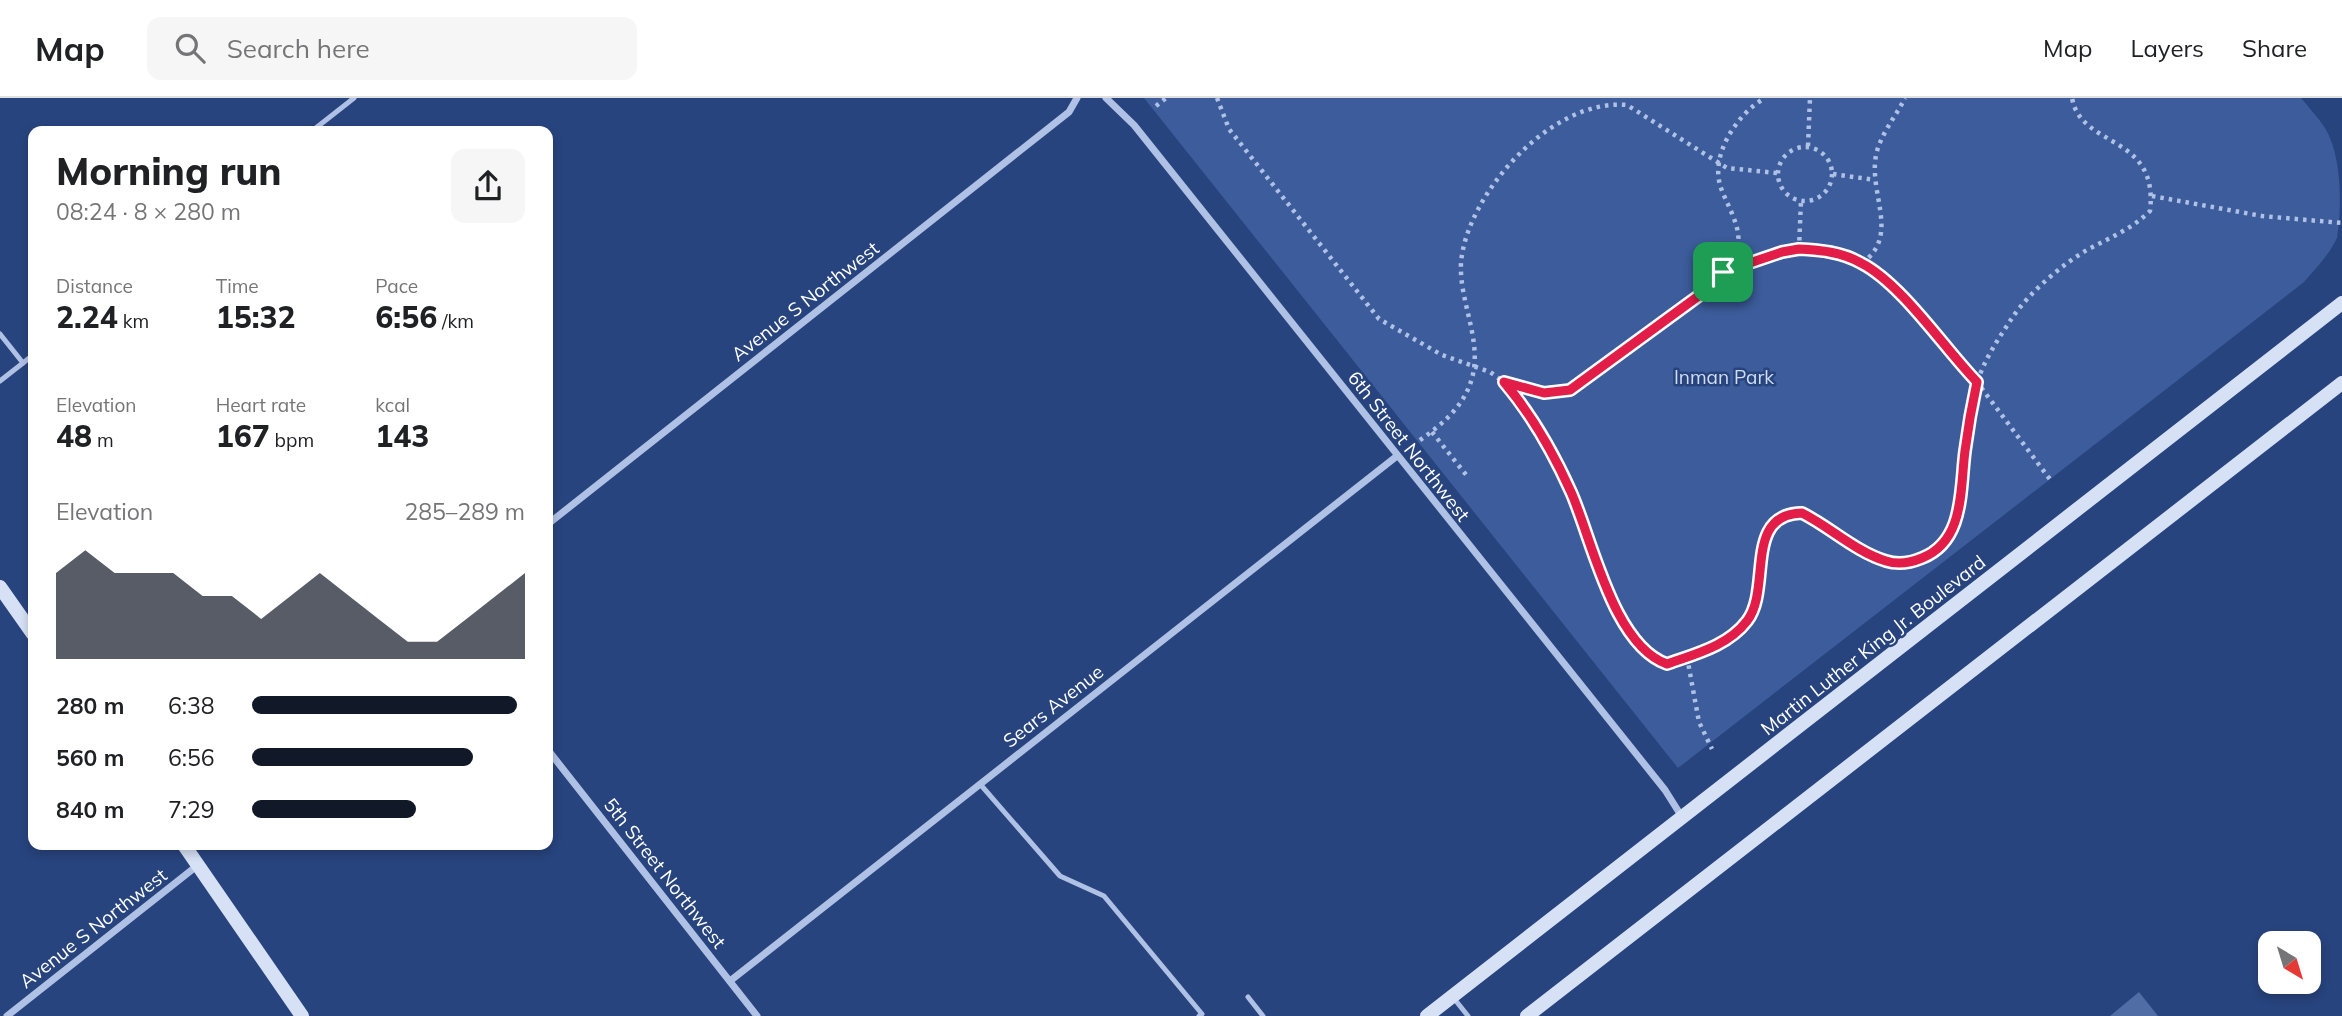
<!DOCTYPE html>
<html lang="en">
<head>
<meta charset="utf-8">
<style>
	:root { --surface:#fff; --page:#f6f6f6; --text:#202124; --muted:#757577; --line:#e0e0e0; --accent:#111827 }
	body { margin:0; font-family:Mulish,sans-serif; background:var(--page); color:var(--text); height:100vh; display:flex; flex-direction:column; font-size:26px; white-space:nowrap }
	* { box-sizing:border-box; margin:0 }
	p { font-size:23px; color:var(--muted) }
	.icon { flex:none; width:38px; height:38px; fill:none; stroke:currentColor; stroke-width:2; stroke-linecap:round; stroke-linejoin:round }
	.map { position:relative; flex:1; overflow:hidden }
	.sheet { position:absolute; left:28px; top:28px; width:525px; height:724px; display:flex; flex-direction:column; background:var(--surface); border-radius:14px; box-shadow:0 4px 10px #0003 }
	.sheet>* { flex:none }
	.needle { width:46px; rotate:142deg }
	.fabs { position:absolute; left:2258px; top:833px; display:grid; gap:14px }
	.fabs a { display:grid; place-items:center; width:63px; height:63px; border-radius:14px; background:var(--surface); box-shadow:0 4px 10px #0003; font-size:35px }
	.pin { position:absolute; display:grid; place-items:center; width:60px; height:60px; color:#fff; margin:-30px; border-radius:14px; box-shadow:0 4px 10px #0006 }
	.round { display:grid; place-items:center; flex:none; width:74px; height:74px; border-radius:14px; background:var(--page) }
	.summary { display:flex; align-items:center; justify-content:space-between; height:119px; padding:0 28px }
	h1 { font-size:38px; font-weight:800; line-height:52px }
	.figures { display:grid; grid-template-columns:repeat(3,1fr); gap:10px; height:119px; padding:7px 28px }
	.figures div { display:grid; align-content:center }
	.figures b { font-size:30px; font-weight:800 }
	.figures small { font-size:19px; font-weight:400 }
	.figures p { font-size:19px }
	.chart { height:196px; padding:14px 28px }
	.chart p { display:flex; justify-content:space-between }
	.chart svg { width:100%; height:126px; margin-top:7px; fill:var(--accent); opacity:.7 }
	ul { padding:0 28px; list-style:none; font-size:23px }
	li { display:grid; grid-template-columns:112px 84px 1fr; align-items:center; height:52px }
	li i { height:18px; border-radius:9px; background:var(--accent) }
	header { display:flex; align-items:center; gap:42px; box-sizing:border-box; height:98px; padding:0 35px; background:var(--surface); border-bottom:2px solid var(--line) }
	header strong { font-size:33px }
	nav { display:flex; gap:38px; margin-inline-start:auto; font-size:24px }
	.search { width:490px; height:63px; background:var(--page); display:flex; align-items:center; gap:18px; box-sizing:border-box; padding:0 24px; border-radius:14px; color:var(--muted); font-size:26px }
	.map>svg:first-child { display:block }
	.green { fill:#3c5c9b }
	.building { fill:#516da6 }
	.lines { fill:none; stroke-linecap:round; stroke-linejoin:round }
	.path { stroke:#afc1e5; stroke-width:4.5; stroke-dasharray:3.5 5; stroke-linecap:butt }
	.lane { stroke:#afc1e5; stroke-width:5 }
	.street { stroke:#afc1e5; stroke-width:7 }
	.secondary { stroke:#d7e1f5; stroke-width:14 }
	.route-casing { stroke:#fff; stroke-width:14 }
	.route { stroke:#e11d48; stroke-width:9 }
	.labels { text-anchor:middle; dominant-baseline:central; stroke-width:5; stroke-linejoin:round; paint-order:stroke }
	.street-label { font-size:19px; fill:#fff; stroke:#28447e }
	.park-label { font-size:19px; fill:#d1ddf4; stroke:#28447e }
</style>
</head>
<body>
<header>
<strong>Map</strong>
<div class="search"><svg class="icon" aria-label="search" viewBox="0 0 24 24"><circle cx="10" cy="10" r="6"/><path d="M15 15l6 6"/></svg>Search here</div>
<nav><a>Map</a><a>Layers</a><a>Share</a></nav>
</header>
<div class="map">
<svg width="2342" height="918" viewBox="0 0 2342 918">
	<rect width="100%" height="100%" fill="#28447e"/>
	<!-- green -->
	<path class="green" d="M1144,0H2301C2309,10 2318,19 2325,30C2342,58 2342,108 2337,140C2329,157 2316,170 2304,184L1678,670Z"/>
	<!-- building -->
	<path class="building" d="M2139,894L2158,918H2110Z"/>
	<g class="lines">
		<!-- path -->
		<g class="path">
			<path d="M1217,0L1229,31L1379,221L1442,257L1490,274L1504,284L1522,305L1539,331L1571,395L1608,498L1645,552L1667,566C1695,556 1728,548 1747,523C1772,491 1744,416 1802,415C1830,429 1855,454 1885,463C1914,472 1948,453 1956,423C1968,379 1963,330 1977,286C1983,263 1999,240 2012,220C2029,195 2061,167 2087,152C2109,140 2132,131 2150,113C2159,35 2081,51 2072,0"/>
			<path d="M1156,8L1166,0"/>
			<path d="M1808,48L1810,0"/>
			<circle cx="1805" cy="76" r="27"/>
			<path d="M1833,76L1875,82"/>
			<path d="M2152,98L2262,118L2342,125"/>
			<path d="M1799,151L1801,103"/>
			<path d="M1862,165C1902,137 1866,93 1877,53C1883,33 1896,18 1905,0"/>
			<path d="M1726,173L1782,154L1799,151L1828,153L1862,165L1897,194L1977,284L2052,384"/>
			<path d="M1505,285L1544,295L1570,292L1705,194C1718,179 1734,167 1738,146C1741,128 1727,107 1721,90C1709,57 1738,15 1765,0"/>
			<path d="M1432,334L1467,378"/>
			<path d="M1413,347C1439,329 1466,309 1473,276C1481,240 1459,202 1461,165C1466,98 1550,0 1627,7L1727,70L1777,75"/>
			<path d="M1687,559L1699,624L1712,651"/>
		</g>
		<!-- lane -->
		<g class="lane">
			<path d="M312,33L354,0"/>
			<path d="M0,236L23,265L0,283"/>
			<path d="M23,265L33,257"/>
			<path d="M980,686L1060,778L1104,798L1202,916L1199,918"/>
			<path d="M1452,898L1468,918"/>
			<path d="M1248,899L1263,918"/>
		</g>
		<!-- street -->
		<g class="street">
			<path d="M1106,0L1134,27L1665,692L1682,719"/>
			<path d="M548,426L1069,14L1077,0"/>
			<path d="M548,652L757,918"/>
			<path d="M730,883L1397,358"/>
			<path d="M7,918L198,767"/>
		</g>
		<!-- secondary -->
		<g class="secondary">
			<path d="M0,489L33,536"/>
			<path d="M184,747L302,918"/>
			<path d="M1427,918L2342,205"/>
			<path d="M1527,918L2342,285"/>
		</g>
	</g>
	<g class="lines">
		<!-- route casing -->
		<g class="route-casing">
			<path id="route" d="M1799,151C1820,152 1842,154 1861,165C1902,186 1944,250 1977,284C1972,307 1968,330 1965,353C1960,391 1965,443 1922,460C1910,465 1898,467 1886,463C1856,454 1830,429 1802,415C1743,416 1772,491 1747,523C1728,548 1695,556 1667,566C1613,547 1592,441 1571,394C1553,354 1532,317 1504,284L1544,295L1570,292L1704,194L1723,174L1782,154Z"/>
		</g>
		<!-- route -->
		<use href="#route" class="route"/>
	</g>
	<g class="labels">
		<!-- street labels -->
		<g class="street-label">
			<text transform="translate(805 203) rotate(-38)">Avenue S Northwest</text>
			<text transform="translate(1409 348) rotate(52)">6th Street Northwest</text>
			<text transform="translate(1873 547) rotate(-38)">Martin Luther King Jr. Boulevard</text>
			<text transform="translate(1053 608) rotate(-38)">Sears Avenue</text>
			<text transform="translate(665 775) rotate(52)">5th Street Northwest</text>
			<text transform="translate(93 830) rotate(-38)">Avenue S Northwest</text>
		</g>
		<!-- park labels -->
		<g class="park-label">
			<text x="1724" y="279">Inman Park</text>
		</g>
	</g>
</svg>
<div class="fabs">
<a><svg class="needle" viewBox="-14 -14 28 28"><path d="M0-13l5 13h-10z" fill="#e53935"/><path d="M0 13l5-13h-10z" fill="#757577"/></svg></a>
</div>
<div class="pin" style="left:1723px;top:174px;background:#1e9e55"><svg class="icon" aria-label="arrive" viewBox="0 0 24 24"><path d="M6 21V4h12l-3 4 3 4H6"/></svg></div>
<section class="sheet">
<div class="summary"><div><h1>Morning run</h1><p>08:24 · 8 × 280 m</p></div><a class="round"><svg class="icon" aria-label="share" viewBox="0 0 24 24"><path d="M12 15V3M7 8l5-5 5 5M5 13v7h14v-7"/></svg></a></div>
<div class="figures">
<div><p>Distance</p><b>2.24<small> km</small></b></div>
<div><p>Time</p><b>15:32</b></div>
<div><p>Pace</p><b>6:56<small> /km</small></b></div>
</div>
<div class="figures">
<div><p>Elevation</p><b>48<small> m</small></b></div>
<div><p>Heart rate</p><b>167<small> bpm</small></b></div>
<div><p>kcal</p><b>143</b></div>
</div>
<div class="chart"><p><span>Elevation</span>285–289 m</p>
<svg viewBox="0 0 160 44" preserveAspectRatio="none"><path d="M0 44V14L10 6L20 14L30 14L40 14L50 22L60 22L70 30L80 22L90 14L100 22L110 30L120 38L130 38L140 30L150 22L160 14V44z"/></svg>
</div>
<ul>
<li><b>280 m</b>6:38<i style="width:97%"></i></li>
<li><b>560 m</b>6:56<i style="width:81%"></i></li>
<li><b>840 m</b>7:29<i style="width:60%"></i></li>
</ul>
</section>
</div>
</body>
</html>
